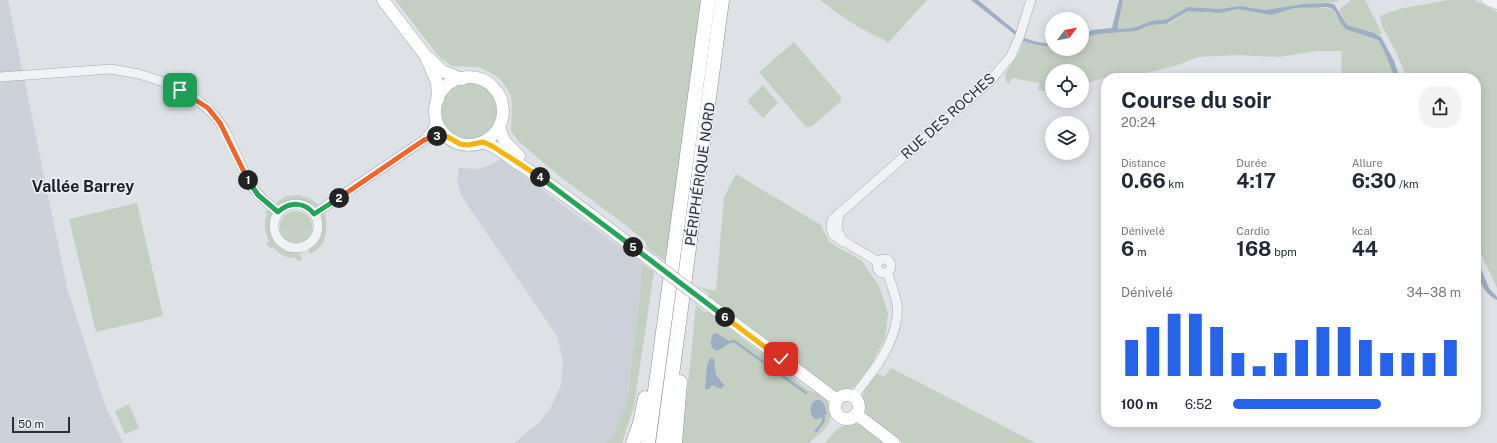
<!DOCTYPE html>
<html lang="fr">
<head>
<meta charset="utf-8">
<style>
	:root { --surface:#fff; --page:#f2f2f3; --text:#1f2937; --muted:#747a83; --accent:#2563eb }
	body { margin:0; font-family:"Public Sans",sans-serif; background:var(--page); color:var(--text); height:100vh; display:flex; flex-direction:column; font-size:15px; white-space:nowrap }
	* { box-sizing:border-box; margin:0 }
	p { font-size:13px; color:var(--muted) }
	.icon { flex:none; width:22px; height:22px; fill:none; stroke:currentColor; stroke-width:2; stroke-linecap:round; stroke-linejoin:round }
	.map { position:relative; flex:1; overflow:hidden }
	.side { position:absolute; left:1101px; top:73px; width:380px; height:354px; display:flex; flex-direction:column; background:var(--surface); border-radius:16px; box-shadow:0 2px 10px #0003 }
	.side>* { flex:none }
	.needle { width:26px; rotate:58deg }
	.tools { position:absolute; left:1045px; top:12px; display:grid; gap:8px }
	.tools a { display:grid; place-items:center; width:44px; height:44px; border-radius:50%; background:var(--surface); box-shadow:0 2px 10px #0003; font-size:20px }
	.scale { position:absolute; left:12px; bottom:10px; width:58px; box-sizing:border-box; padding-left:4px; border:2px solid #292f3c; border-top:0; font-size:11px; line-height:14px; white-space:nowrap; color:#292f3c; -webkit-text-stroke:3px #edf0f4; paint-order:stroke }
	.pin { position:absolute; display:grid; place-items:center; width:34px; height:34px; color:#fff; margin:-17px; border-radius:8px; box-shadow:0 2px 6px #0006 }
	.km { position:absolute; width:20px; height:20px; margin:-10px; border-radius:50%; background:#222; color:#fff; font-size:11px; line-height:20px; text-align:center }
	.round { display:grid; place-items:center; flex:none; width:42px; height:42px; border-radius:16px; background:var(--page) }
	.summary { display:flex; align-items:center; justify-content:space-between; height:68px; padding:0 20px }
	h1 { font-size:22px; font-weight:700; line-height:30px }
	.stats { display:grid; grid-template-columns:repeat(3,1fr); gap:6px; height:68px; padding:4px 20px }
	.stats div { display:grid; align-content:center }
	.stats b { font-size:20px; font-weight:700 }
	.stats small { font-size:11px; font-weight:400 }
	.stats p { font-size:11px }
	.chart { height:112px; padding:8px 20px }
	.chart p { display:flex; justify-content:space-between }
	.chart svg { width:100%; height:72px; margin-top:4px; stroke:var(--accent); stroke-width:6 }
	ul { padding:0 20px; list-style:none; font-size:13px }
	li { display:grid; grid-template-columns:64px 48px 1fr; align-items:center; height:30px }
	li i { height:10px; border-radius:5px; background:var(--accent) }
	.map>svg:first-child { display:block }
	.built { fill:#ccd0d8 }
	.green { fill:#c3cfc0 }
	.water { fill:#9caec3 }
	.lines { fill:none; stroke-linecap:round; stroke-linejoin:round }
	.stream { stroke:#9caec3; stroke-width:2.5 }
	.minor-casing { stroke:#a4a8b0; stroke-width:10 }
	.major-casing { stroke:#9ea5b1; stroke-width:13 }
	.highway-casing { stroke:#878e9b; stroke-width:15 }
	.minor { stroke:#f0f2f5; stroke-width:9 }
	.major { stroke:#fff; stroke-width:12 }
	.highway { stroke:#fff; stroke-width:14 }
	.major-bridge-casing { stroke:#9ea5b1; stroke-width:13; stroke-linecap:butt }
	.major-bridge { stroke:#fff; stroke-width:12 }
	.split-1-casing { stroke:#fff; stroke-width:8 }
	.split-2-casing { stroke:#fff; stroke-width:8 }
	.split-3-casing { stroke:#fff; stroke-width:8 }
	.split-4-casing { stroke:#fff; stroke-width:8 }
	.split-5-casing { stroke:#fff; stroke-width:8 }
	.split-6-casing { stroke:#fff; stroke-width:8 }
	.split-7-casing { stroke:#fff; stroke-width:8 }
	.split-1 { stroke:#f0652b; stroke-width:5 }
	.split-2 { stroke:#22a559; stroke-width:5 }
	.split-3 { stroke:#f0652b; stroke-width:5 }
	.split-4 { stroke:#f5b400; stroke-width:5 }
	.split-5 { stroke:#22a559; stroke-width:5 }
	.split-6 { stroke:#22a559; stroke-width:5 }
	.split-7 { stroke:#f5b400; stroke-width:5 }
	.labels { text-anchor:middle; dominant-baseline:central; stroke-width:3; stroke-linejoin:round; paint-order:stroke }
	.street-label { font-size:14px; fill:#292f3c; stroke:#edf0f4 }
	.quarter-label { font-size:16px; font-weight:bold; fill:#1b202c; stroke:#edf0f4 }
</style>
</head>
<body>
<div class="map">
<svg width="1497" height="443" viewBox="0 0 1497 443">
	<rect width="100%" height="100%" fill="#dee1e6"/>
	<!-- built -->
	<g class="built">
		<path d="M0,0H8L67,288L105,405L123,443H0Z"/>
		<path d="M501,159L643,264L627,402L614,435L604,443H514L540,422L551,407L561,385L563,362L557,336L462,197L457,182L459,168L477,169L490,165Z"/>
	</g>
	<!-- green -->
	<g class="green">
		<path d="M395,0H704L690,102L665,261L646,247V242L628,227L558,175L518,141L511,131L512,105L511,96L504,84L498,77L479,67L452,66L440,58Z"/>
		<path d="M820,0H927L888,43C883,38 878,38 872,34C855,26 835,12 820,0Z"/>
		<path d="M1123,0H1338V2L1303,4L1266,10L1240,6L1220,9L1188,7L1167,19L1150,21L1133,28L1116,29Z"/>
		<path d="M1351,0H1365L1382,33L1379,35L1347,25L1339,10Z"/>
		<path d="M1448,0H1474L1497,12V288L1476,243V78H1407L1395,50L1382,26L1380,16L1399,9Z"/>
		<path d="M1318,7L1333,9L1345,29L1378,40L1384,51L1395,78H1342L1341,51H1317L1279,57L1238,55L1198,57L1175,66L1146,73L1103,78L1082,85V71H1052V91H1042L1038,89L1040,83L1012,78L1009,84L1006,81L1005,74L1020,51L1023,41L1038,45L1052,47V49H1082V38L1084,37L1098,34L1129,31L1144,28L1151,25L1170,23L1188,11H1198L1210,13L1237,9L1271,15L1295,8Z"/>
		<path d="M794,42L841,97V101L811,127H806L759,72Z"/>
		<circle cx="469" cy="111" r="28"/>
		<path d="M763,85L778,103L763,118L747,101Z"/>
		<path d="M736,174L821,225L829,242L861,260L879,286L888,313L885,338L871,365L857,384L850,389L839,391L833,390L827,387L709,297V294L699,287L716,291L724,197Z"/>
		<path d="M298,195L309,198L319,205L315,207C301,198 294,197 279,205L276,203L286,196Z"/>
		<path d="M137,203L163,316L96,332L69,219Z"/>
		<path d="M269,209L272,212C267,236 272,251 299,253L302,260L298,261L296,258C285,258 280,255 273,247L270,248L266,243L269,241C265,232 263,224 267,214L265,213Z"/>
		<circle cx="296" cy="227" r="16"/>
		<path d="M325,214C328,230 327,248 309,254V250C323,240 324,234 321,216Z"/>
		<path d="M643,264L654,272L634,406L622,443H604L614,435L627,402Z"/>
		<path d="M696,305L705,312H708L810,391C827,392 836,412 827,426C822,434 815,436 809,443H682Z"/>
		<path d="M891,368L1036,443H902L901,441L866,415L862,398L865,388L877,374L885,376Z"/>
		<path d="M129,404L139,428L125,434L115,411Z"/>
		<path d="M855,423L862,425L888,443H825C834,432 840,424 855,423Z"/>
	</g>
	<!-- water -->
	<g class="water">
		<path d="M971,0H978L1024,38L1037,42L1052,44V47L1038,45L1023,41Z"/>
		<path d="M1119,0H1123L1117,29L1133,28L1151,21L1167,19L1188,7L1219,9L1240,6L1266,10L1303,4L1327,3L1334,4L1347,25L1374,33L1381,37L1394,61L1400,78H1395L1384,51L1378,40L1345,29L1339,20L1336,13L1333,9L1327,7L1295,8L1271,15L1237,9L1220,13L1188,11L1166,24L1151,25L1135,31L1098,34L1082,38V34L1092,30L1112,28Z"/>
		<path d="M1476,258L1489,288L1497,297V300C1481,292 1476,274 1476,258Z"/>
		<path d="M717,333L729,341L730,343L717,351C709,347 710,341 713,334Z"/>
		<path d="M710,358L714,359L716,375L724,385L721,389L712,385L709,389H705L707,365Z"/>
		<path d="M816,400H820L824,404L827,413C823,418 820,419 814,419C810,413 810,409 812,403Z"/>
	</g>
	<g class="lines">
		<!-- stream -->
		<g class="stream">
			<path d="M730,342L734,341L806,393"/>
			<path d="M816,431L823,422L824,417"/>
		</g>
		<!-- minor casing -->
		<g class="minor-casing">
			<g id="minor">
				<path d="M1486,0L1497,5"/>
				<path d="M0,77L111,69L139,74L170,84L199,101L215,116L225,130L251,186L263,199L278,212"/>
				<path d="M424,140L432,130L436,119"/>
				<circle cx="296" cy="226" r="22"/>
				<path d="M839,213L837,229L843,242"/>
				<path d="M314,214L424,140L437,136H446"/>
				<circle cx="884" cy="266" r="7"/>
				<path d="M879,262L833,235L831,227L832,220L990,81L1011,56L1019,38L1031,0"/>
				<path d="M853,397C872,373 893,348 897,317C897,313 898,308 897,305C895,293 891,283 887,272"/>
			</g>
		</g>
		<!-- major casing -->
		<g class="major-casing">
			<g id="major">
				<path d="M383,0L425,55L437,82L438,99"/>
				<path d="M429,58L442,71L462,79"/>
				<circle cx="469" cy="111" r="34"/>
				<path d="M499,128L505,142L519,156"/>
				<path d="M483,142C499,148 506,155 519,164C562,191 601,223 641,253"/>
				<path d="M707,303L837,400"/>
				<circle cx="847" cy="407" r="12"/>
				<path d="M856,414L894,443"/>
			</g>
		</g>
		<!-- highway casing -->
		<g class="highway-casing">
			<g id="highway">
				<path d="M633,443L640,423L645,398"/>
				<path d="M648,443L708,0"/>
				<path d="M663,443L722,0"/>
				<path d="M675,443L680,382"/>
			</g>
		</g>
		<!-- minor -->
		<use href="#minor" class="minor"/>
		<!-- major -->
		<use href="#major" class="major"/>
		<!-- highway -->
		<use href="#highway" class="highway"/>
		<!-- major-bridge casing -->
		<g class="major-bridge-casing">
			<path id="major-bridge" d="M641,253L707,303"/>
		</g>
		<!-- major-bridge -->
		<use href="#major-bridge" class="major-bridge"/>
	</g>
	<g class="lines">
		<!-- split-1 casing -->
		<g class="split-1-casing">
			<path id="split-1" d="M180,90L208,108L220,123L248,180"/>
		</g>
		<!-- split-2 casing -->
		<g class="split-2-casing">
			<path id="split-2" d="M248,180L258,195L278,212C290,201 305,202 314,214L339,198"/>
		</g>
		<!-- split-3 casing -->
		<g class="split-3-casing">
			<path id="split-3" d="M339,198L424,140L437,136"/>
		</g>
		<!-- split-4 casing -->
		<g class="split-4-casing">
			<path id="split-4" d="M437,136H446L460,144L468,145L483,142L492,146L540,177"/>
		</g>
		<!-- split-5 casing -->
		<g class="split-5-casing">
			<path id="split-5" d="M540,177L633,247"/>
		</g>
		<!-- split-6 casing -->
		<g class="split-6-casing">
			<path id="split-6" d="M633,247L725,317"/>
		</g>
		<!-- split-7 casing -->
		<g class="split-7-casing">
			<path id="split-7" d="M725,317L781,359"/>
		</g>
		<!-- split-1 -->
		<use href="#split-1" class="split-1"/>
		<!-- split-2 -->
		<use href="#split-2" class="split-2"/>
		<!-- split-3 -->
		<use href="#split-3" class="split-3"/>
		<!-- split-4 -->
		<use href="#split-4" class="split-4"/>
		<!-- split-5 -->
		<use href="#split-5" class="split-5"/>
		<!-- split-6 -->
		<use href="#split-6" class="split-6"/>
		<!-- split-7 -->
		<use href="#split-7" class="split-7"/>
	</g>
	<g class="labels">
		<!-- street labels -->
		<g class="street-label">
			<text transform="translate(948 116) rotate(-42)">RUE DES ROCHES</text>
			<text transform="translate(700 174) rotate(-82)">PÉRIPHÉRIQUE NORD</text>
		</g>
		<!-- quarter labels -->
		<g class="quarter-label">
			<text x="83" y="186">Vallée Barrey</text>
		</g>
	</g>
</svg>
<div class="tools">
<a><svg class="needle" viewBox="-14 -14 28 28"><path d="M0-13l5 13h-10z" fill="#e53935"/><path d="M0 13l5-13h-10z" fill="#747a83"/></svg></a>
<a><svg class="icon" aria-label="locate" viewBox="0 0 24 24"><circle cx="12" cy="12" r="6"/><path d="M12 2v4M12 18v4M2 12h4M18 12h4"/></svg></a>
<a><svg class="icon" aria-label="layers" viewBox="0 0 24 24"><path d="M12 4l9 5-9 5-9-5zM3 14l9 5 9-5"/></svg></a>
</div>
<div class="scale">50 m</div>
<div class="pin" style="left:180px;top:90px;background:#1e9e55"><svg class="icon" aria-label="arrive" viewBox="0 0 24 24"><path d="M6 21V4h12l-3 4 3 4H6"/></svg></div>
<div class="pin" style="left:781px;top:359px;background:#d93025"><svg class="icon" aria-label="check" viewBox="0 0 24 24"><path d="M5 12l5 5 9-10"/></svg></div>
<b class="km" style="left:248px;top:180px">1</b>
<b class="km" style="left:339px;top:198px">2</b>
<b class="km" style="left:437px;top:136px">3</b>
<b class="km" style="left:540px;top:177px">4</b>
<b class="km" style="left:633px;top:247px">5</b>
<b class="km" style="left:725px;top:317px">6</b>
<section class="side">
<div class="summary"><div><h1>Course du soir</h1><p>20:24</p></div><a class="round"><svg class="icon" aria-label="share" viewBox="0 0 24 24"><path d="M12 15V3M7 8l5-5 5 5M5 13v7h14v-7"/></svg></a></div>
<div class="stats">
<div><p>Distance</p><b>0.66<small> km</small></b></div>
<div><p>Durée</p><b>4:17</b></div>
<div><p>Allure</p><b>6:30<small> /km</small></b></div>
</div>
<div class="stats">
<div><p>Dénivelé</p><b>6<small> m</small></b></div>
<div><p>Cardio</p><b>168<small> bpm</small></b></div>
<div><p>kcal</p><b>44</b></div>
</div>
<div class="chart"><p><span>Dénivelé</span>34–38 m</p>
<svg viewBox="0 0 160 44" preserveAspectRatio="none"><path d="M5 44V22M15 44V14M25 44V6M35 44V6M45 44V14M55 44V30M65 44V38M75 44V30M85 44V22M95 44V14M105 44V14M115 44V22M125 44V30M135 44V30M145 44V30M155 44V22"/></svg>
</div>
<ul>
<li><b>100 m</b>6:52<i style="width:65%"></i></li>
</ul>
</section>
</div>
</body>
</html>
